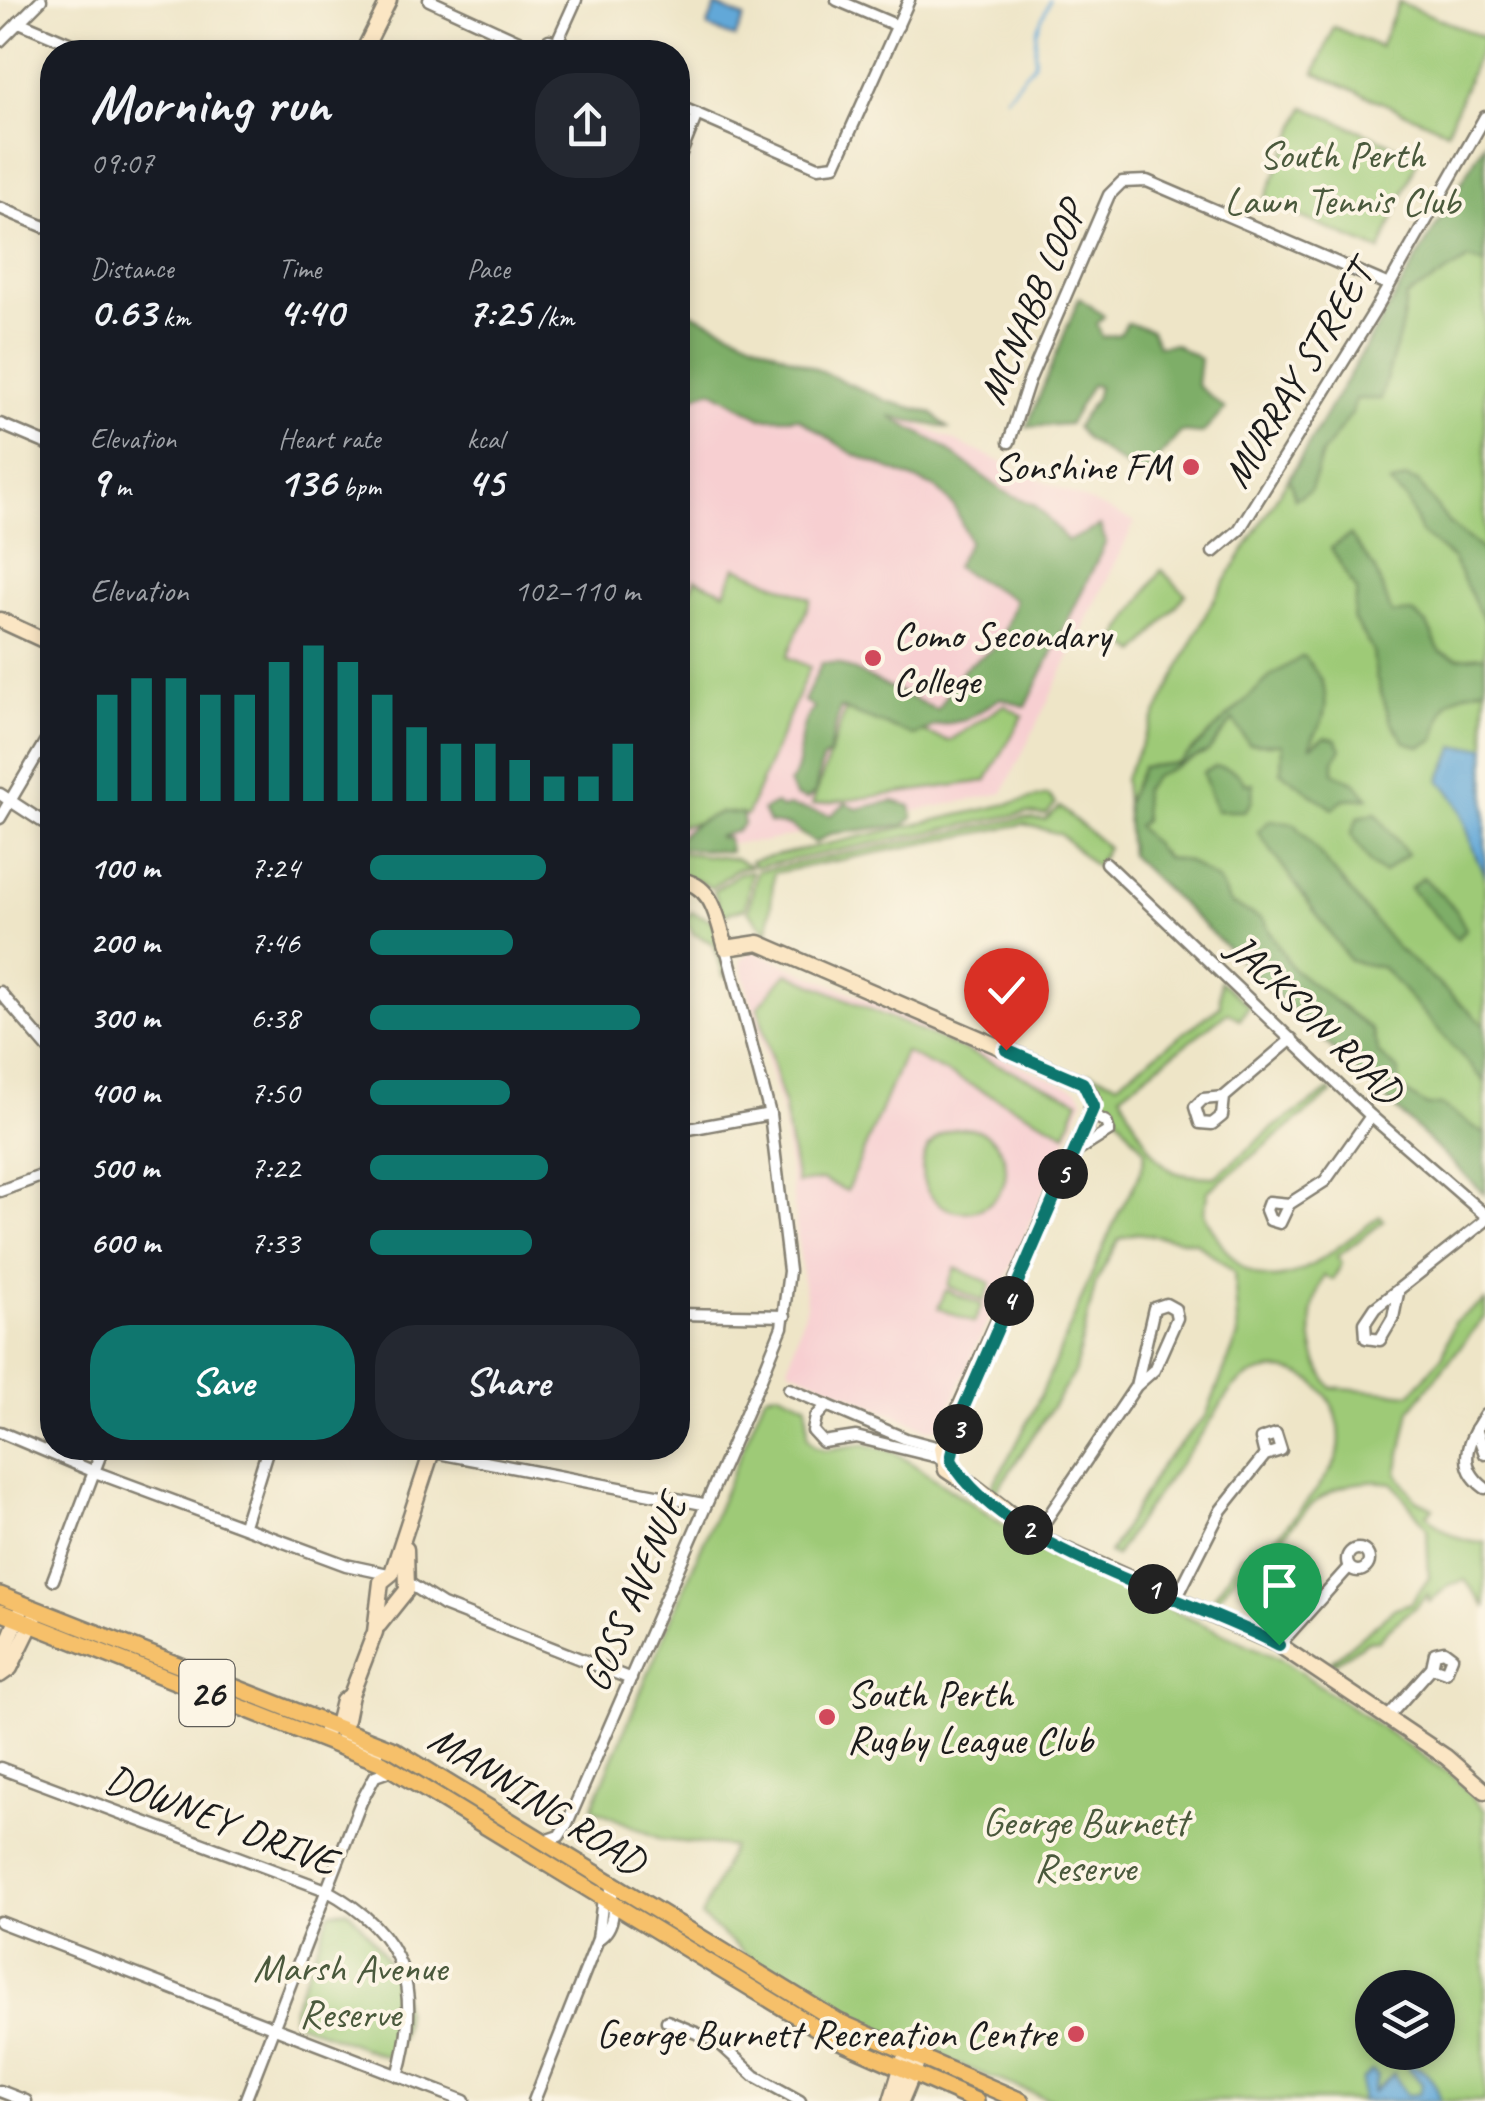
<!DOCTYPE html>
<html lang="en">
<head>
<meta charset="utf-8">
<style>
	:root { --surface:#171b24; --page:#242831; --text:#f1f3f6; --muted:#9ea1a6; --accent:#0f766e }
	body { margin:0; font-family:Caveat,sans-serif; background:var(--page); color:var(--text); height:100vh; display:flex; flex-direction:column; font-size:38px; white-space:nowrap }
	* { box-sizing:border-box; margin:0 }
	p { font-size:32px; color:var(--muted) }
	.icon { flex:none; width:55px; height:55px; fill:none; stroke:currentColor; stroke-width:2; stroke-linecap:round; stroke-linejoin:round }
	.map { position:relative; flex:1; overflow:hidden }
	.sheet { position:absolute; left:40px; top:40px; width:650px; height:1420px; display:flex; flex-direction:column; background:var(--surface); border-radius:40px; box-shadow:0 5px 15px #0003 }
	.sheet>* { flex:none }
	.buttons { position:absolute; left:1355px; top:1970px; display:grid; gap:20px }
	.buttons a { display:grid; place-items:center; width:100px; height:100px; border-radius:50%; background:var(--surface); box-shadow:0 5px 15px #0003; font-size:50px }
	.pin { position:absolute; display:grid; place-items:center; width:85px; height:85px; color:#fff; margin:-102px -42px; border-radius:50% 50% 50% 0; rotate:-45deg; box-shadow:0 0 10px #0007 }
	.pin .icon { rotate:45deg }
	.km { position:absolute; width:50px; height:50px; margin:-25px; border-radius:50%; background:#222; color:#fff; font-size:28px; line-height:50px; text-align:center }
	.round { display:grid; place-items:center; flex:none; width:105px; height:105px; border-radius:40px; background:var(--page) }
	.head { display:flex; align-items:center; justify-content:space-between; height:170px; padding:0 50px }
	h1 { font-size:55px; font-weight:800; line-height:75px }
	.stats { display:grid; grid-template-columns:repeat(3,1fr); gap:15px; height:170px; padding:10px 50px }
	.stats div { display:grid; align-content:center }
	.stats b { font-size:42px; font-weight:800 }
	.stats small { font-size:28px; font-weight:400 }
	.stats p { font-size:28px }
	.chart { height:280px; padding:20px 50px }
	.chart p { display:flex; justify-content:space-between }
	.chart svg { width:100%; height:180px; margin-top:10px; stroke:var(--accent); stroke-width:6 }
	.cta { display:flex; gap:20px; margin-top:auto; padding:20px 50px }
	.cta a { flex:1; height:115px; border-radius:40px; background:var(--accent); color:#fff; font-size:40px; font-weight:800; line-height:115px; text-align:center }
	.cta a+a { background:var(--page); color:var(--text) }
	ul { padding:0 50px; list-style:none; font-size:32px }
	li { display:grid; grid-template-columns:160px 120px 1fr; align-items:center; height:75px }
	li i { height:25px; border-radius:12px; background:var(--accent) }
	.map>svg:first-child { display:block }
	.built { fill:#f7cfd1 }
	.green { fill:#9eca77; stroke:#5d734a; stroke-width:2.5; fill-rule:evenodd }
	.forest { fill:#7eae68; stroke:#4d6542; stroke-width:2.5 }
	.water { fill:#62a8d8; stroke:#3f627a; stroke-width:2.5 }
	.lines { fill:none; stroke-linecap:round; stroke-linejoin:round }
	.stream { stroke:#62a8d8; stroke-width:2.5 }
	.street-casing { stroke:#858072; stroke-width:15 }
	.secondary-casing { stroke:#858072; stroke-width:19 }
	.primary-casing { stroke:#858072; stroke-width:20 }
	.street { stroke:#fff; stroke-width:10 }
	.secondary { stroke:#fbe6c4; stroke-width:14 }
	.primary { stroke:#f6c06b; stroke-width:15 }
	.route-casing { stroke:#fff; stroke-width:20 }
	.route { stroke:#0f766e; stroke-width:12 }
	.poi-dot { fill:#d1495b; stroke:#fcf5e5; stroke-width:4 }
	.labels { text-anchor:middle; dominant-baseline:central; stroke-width:8; stroke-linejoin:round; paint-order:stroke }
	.shield { fill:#fcf5e5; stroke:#5f5d58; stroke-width:2.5 }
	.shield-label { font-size:38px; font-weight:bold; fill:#1c1c1c }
	.park-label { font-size:40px; fill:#4a593c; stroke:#fcf5e5 }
	.street-label { font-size:40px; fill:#1c1c1c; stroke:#fcf5e5 }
	.poi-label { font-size:40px; fill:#1c1c1c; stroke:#fcf5e5; text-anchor:end }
</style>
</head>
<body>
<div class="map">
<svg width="1485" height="2101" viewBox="0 0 1485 2101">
	<rect width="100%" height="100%" fill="#fcf5e5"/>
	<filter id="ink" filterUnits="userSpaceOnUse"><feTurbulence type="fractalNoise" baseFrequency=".01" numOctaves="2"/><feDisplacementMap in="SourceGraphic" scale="20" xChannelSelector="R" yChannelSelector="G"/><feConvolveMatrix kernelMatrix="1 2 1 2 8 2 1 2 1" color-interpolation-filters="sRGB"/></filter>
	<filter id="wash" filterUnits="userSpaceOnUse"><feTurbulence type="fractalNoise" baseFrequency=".0048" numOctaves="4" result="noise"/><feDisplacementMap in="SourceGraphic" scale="40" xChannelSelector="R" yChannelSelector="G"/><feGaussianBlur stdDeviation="2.25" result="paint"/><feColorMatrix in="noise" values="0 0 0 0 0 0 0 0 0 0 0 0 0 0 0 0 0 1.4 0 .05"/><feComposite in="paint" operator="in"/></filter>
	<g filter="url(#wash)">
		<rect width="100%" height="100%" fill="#eee5c7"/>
		<!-- built -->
		<g class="built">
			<path d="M678,316L1135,522L1003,793L762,842L678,845Z"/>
			<path d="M751,950L1078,1090L1084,1099L942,1426L930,1430L788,1368L806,1305L783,1118L740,961Z"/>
		</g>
		<!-- green -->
		<g class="green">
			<path d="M1399,2L1485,38L1447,131L1315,73L1334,27L1380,47Z"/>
			<path d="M1305,107L1419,156L1380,251L1264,201Z"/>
			<path d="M1485,145V1194L1130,855L1124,779L1210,606L1388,315Z"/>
			<path d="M736,567L811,599L787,657L810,667L747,815L678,826V619L695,579L725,592Z"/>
			<path d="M1161,570L1186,594L1137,653L1117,637Z"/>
			<path d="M847,705L949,741L1004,705L1023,716L986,781L812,805Z"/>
			<path d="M1048,795L1056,803L1046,815L1025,813L756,867L751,861Z"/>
			<path d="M1060,807L1107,847L1096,867L1060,834L1024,824L774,873L768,933L748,911L757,871L1023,818L1045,820Z"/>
			<path d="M678,852L736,859L751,866L737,869L711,888L696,879L678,875Z"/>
			<path d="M752,871L745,908L722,915L714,891L739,873Z"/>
			<path d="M692,912L713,921L730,975L724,977L714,944L694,934L684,920Z"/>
			<path d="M787,973L1079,1100L1066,1133L905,1052L847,1191L823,1180L797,1183L783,1103L758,1007Z"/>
			<path d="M1220,981L1249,1006L1240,1019L1228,1012L1121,1094C1130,1114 1154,1164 1175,1172C1187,1177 1203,1176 1215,1177L1274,1127L1330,1090L1332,1093L1208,1191L1204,1213C1259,1325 1307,1269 1380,1216L1384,1221L1337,1257L1342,1263L1333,1280L1324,1276C1306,1312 1306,1353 1331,1387L1411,1394L1443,1355L1454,1322L1485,1301V1316L1410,1410L1397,1473L1416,1500L1434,1508L1427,1514C1438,1530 1466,1545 1485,1542V1606L1465,1580L1449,1585L1429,1602L1428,1594C1413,1612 1394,1621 1378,1640L1368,1641L1333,1664L1330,1662L1395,1608L1411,1603L1429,1578L1427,1528L1393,1483C1322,1474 1301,1515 1262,1564L1246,1562L1217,1600L1213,1598L1242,1555L1263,1552C1279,1533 1333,1476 1338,1455C1350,1400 1301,1350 1246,1378C1227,1388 1221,1408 1208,1425C1177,1469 1144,1509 1115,1556L1109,1553L1162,1464L1206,1416L1238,1336L1234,1272L1195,1242L1137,1233L1119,1239L1096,1282L1074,1374L996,1492L991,1488C1044,1405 1074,1310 1115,1221C1126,1195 1143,1179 1145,1151L1087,1079L1090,1072L1117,1083L1220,1006Z"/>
			<circle cx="964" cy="1170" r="42"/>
			<path d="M955,1268L991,1283L984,1301L948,1286Z"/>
			<path d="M946,1290L982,1305L974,1323L938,1308Z"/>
			<path d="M779,1392L807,1404L808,1437L815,1446L826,1450L863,1444L893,1451L1047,1554L1282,1660L1454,1777L1485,1811V2101H1054L948,2061L931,2045L876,2029L758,1964L701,1917L732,1847L663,1840L592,1808L765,1395ZM1372,1988H1438V2052H1372Z"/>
			<path d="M347,1910C379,1938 434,2022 384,2056L293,2021V2007L330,1912Z"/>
		</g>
		<!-- forest -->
		<g class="forest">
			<path d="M1485,142V264L1469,259L1406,297C1403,333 1390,363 1381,399H1356L1352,413L1322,454L1311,489L1295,499L1289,478Z"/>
			<path d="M1079,298L1104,316L1097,324L1102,337L1120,334L1127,323L1151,330L1158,346L1174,344L1200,359L1197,385L1225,409L1202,434L1181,432L1142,477L1087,440L1076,427L1095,399L1098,386L1091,385L1069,424L1027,427Z"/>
			<path d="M678,307L887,401L932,413L948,428L890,417L938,443L1003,491L1035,505L1068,541L1100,526L1106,542L1026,707L1001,698L966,720L934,726L915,736L840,708C837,725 831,737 829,754L822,760L815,793L806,800L795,796L789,784C807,763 792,730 814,708L804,701L822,663H838L937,710L963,669L1000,644L1015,600L955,567L969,541L954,506L936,488L853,454L798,418H761L712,390L688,398L678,416Z"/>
			<path d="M1406,478L1418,482L1448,522L1484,551L1485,623L1453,559L1421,533L1407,500L1390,484Z"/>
			<path d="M1350,535L1375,569L1392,614L1412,612L1427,624L1440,652L1458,658L1485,656V687C1443,699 1446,699 1435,740L1420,747L1405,742L1390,720L1376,677L1373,651L1353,619L1357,592L1331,548Z"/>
			<path d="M1303,656C1322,676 1332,695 1321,724C1317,733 1312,735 1311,746L1325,737L1336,739L1341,749L1334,759V773L1356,783L1368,798L1344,799L1333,809L1281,772L1282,744H1249L1233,720L1208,752L1155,776L1143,790L1144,821L1137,826L1166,858L1187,861L1218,881L1230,903L1263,920L1292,968L1372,1030L1378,1053L1399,1071L1398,1087L1427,1106L1441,1105L1485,1134V1194L1130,855L1126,803L1142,767L1179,763L1272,675Z"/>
			<path d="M1215,766C1229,768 1239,771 1246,784L1253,783L1252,801L1245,811H1216L1203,773Z"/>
			<path d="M893,801L911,806L913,818L904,825L830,834L815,843L790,826L769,823L763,810L776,804L781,809L788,806L831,815L846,803L857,809Z"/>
			<path d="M721,812L742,814L744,823L737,831L717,837L728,838L730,852L679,848L678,838C696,821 701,821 721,812Z"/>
			<path d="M1376,813L1407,854L1383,873L1371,864L1351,834L1358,817Z"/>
			<path d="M1270,820L1295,824L1395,946L1485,1025V1082L1383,968L1350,961L1258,832Z"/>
			<path d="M1423,877L1456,910L1466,929L1457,939L1410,888Z"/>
		</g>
		<!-- water -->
		<g class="water">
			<path d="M716,6L744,18L735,38L707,27Z"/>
			<path d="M1455,747H1485V874C1463,839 1473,815 1440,780Z"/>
			<path d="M1406,2065C1425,2065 1438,2084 1440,2101H1361L1362,2080L1372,2071L1378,2076L1372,2093L1394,2073L1406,2095L1419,2094L1422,2084Z"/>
		</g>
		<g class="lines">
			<!-- stream -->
			<path class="stream" d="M1006,97L1034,63L1036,31L1050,0"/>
		</g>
	</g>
	<g filter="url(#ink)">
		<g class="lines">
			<!-- street casing -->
			<g class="street-casing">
				<g id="street">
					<path d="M429,0L536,49"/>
					<path d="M837,0L898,26"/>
					<path d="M19,22L90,52"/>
					<path d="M0,41L41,0"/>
					<path d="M557,42L576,0"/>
					<path d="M535,52L549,40L559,43L564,52"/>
					<path d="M678,106L818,167L835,165L909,0"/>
					<path d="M678,161L697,114"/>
					<path d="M0,208L52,230"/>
					<path d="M0,424L52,446"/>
					<path d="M1009,442L1028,383L1109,195L1122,182L1147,181L1389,285"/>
					<path d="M1213,552L1239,530L1374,312L1485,117"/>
					<path d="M0,794L52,828"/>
					<path d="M0,818L52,730"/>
					<path d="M1106,863L1371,1116L1485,1215"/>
					<path d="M0,992L52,1053"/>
					<path d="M1224,1097L1222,1116L1212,1124L1200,1123L1195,1107L1203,1099L1224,1097L1292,1039"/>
					<path d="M678,1131L770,1114"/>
					<path d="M1071,1155L1109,1131L1106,1122L1091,1114"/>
					<path d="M0,1191L52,1172"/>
					<path d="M1289,1204L1269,1202L1266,1210L1270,1220L1280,1223L1289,1204L1325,1181L1371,1116"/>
					<path d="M1398,1293L1393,1318L1380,1340L1366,1338L1365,1323L1375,1308L1485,1221"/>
					<path d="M678,1314L785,1316"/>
					<path d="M789,1389L906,1439L951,1451"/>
					<path d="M827,1405L816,1417L813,1431L823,1442L856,1437L950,1460"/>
					<path d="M1485,1415C1468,1440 1455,1466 1485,1488"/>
					<path d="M1476,1429L1485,1454"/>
					<path d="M0,1432L95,1472L346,1565L388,1574"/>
					<path d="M433,1452L703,1504"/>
					<path d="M244,1525L268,1448"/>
					<path d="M1036,1535L1136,1386L1154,1370L1177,1318L1175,1309L1166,1304L1154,1308L1136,1386"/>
					<circle cx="1358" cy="1560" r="11"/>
					<path d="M53,1580L103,1448"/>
					<path d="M407,1582L443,1605L631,1679"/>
					<path d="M1176,1599L1221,1510L1265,1455L1281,1450L1276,1434L1261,1439L1265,1455"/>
					<path d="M1279,1645L1349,1567"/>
					<path d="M1387,1718L1432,1667L1435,1653L1444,1651L1452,1657L1446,1672L1432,1667"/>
					<path d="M0,1768L326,1890C407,1934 422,1990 398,2076"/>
					<path d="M544,1841L559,1836L567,1824L760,1381L782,1327L789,1271L770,1114L726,948"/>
					<path d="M0,1922L464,2101"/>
					<path d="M598,1939C617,1927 614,1903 610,1884"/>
					<path d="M667,2021L718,2042L755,2076L800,2101"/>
					<path d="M0,2091L26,2101"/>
					<path d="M245,2101L361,1802L375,1776L392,1770"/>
					<path d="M534,2101L598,1939L603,1898"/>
				</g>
			</g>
			<!-- secondary casing -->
			<g class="secondary-casing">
				<g id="secondary">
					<path d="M363,52L389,0"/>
					<path d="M0,620L52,644"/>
					<path d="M678,880C714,884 717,918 726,948L759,943L1083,1083L1093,1099L1091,1114L942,1448L946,1470L973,1488"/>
					<path d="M970,1483L1047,1542L1279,1645L1446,1757L1485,1791"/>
					<path d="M379,1625L407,1590L406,1549"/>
					<path d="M0,1661L21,1610"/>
					<path d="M0,1675L10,1668L35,1617"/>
					<path d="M351,1695L343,1701L337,1725L348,1741L377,1758"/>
					<path d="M326,1730L346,1720L351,1695L375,1632L381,1582L392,1573L433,1448"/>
					<path d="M891,2101L904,2059"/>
					<path d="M901,2101L918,2060"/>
				</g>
			</g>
			<!-- primary casing -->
			<g class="primary-casing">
				<g id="primary">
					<path d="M0,1595L394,1750L839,2022L1021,2101"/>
					<path d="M0,1612L382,1763L833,2038L976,2101"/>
				</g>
			</g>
			<!-- street -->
			<use href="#street" class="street"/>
			<!-- secondary -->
			<use href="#secondary" class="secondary"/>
			<!-- primary -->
			<use href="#primary" class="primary"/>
		</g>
	</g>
	<g class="lines" filter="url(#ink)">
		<!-- route casing -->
		<g class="route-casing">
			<path id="route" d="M1006,1050L1083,1083L1094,1106L960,1416L951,1460C1002,1550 1189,1597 1279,1645"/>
		</g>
		<!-- route -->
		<use href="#route" class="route"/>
	</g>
	<!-- markers -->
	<g class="poi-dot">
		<circle cx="1191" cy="467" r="10"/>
		<circle cx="873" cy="658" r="10"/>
		<circle cx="827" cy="1717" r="10"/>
		<circle cx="1076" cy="2034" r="10"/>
	</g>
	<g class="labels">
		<!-- shield labels -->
		<rect class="shield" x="179.5" y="1660" width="55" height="66" rx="8"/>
		<g class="shield-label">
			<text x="207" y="1693">26</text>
		</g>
		<!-- park labels -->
		<g class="park-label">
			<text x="1342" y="155">South Perth<tspan x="1342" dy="46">Lawn Tennis Club</tspan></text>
			<text x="1085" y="1822">George Burnett<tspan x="1085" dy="46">Reserve</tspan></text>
			<text x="350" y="1968">Marsh Avenue<tspan x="350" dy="46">Reserve</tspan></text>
		</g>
		<!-- street labels -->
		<g class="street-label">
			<text transform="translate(1032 303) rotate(-67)">MCNABB LOOP</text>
			<text transform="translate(1298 375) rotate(-59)">MURRAY STREET</text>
			<text transform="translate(1315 1019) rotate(44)">JACKSON ROAD</text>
			<text transform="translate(634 1593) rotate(-67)">GOSS AVENUE</text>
			<text transform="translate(537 1800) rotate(32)">MANNING ROAD</text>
			<text transform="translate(221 1820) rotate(21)">DOWNEY DRIVE</text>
		</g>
		<!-- poi labels -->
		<g class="poi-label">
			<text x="1171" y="467">Sonshine FM</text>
			<text x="893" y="635" text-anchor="start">Como Secondary<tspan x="893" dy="46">College</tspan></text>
			<text x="847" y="1694" text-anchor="start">South Perth<tspan x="847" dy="46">Rugby League Club</tspan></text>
			<text x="1056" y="2034">George Burnett Recreation Centre</text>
		</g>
	</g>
</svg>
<div class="buttons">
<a><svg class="icon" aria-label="layers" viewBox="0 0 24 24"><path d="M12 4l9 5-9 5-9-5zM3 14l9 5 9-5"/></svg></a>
</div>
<div class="pin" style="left:1279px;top:1645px;background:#1e9e55"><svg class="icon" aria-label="arrive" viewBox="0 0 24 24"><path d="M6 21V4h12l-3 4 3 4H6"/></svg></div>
<div class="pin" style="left:1006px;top:1050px;background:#d93025"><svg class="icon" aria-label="check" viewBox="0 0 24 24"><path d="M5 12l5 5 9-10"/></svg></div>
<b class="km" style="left:1153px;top:1589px">1</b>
<b class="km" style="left:1028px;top:1530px">2</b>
<b class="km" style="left:958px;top:1429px">3</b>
<b class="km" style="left:1009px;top:1301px">4</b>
<b class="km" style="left:1063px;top:1174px">5</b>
<section class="sheet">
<div class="head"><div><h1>Morning run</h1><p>09:07</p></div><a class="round"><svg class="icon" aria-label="share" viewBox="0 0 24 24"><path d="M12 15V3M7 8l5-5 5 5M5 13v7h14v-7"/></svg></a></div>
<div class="stats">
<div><p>Distance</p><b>0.63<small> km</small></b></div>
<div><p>Time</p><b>4:40</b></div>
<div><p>Pace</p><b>7:25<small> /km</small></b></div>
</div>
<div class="stats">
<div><p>Elevation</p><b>9<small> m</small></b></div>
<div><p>Heart rate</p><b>136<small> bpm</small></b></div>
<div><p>kcal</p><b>45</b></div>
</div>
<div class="chart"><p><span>Elevation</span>102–110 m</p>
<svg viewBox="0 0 160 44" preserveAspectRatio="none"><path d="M5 44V18M15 44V14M25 44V14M35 44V18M45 44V18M55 44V10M65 44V6M75 44V10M85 44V18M95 44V26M105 44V30M115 44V30M125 44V34M135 44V38M145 44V38M155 44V30"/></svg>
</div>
<ul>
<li><b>100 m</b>7:24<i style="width:65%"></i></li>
<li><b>200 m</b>7:46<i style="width:53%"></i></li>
<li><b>300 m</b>6:38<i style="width:100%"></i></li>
<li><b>400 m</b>7:50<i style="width:52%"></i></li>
<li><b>500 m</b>7:22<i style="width:66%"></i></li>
<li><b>600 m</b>7:33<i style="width:60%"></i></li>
</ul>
<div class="cta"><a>Save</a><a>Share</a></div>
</section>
</div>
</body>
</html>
